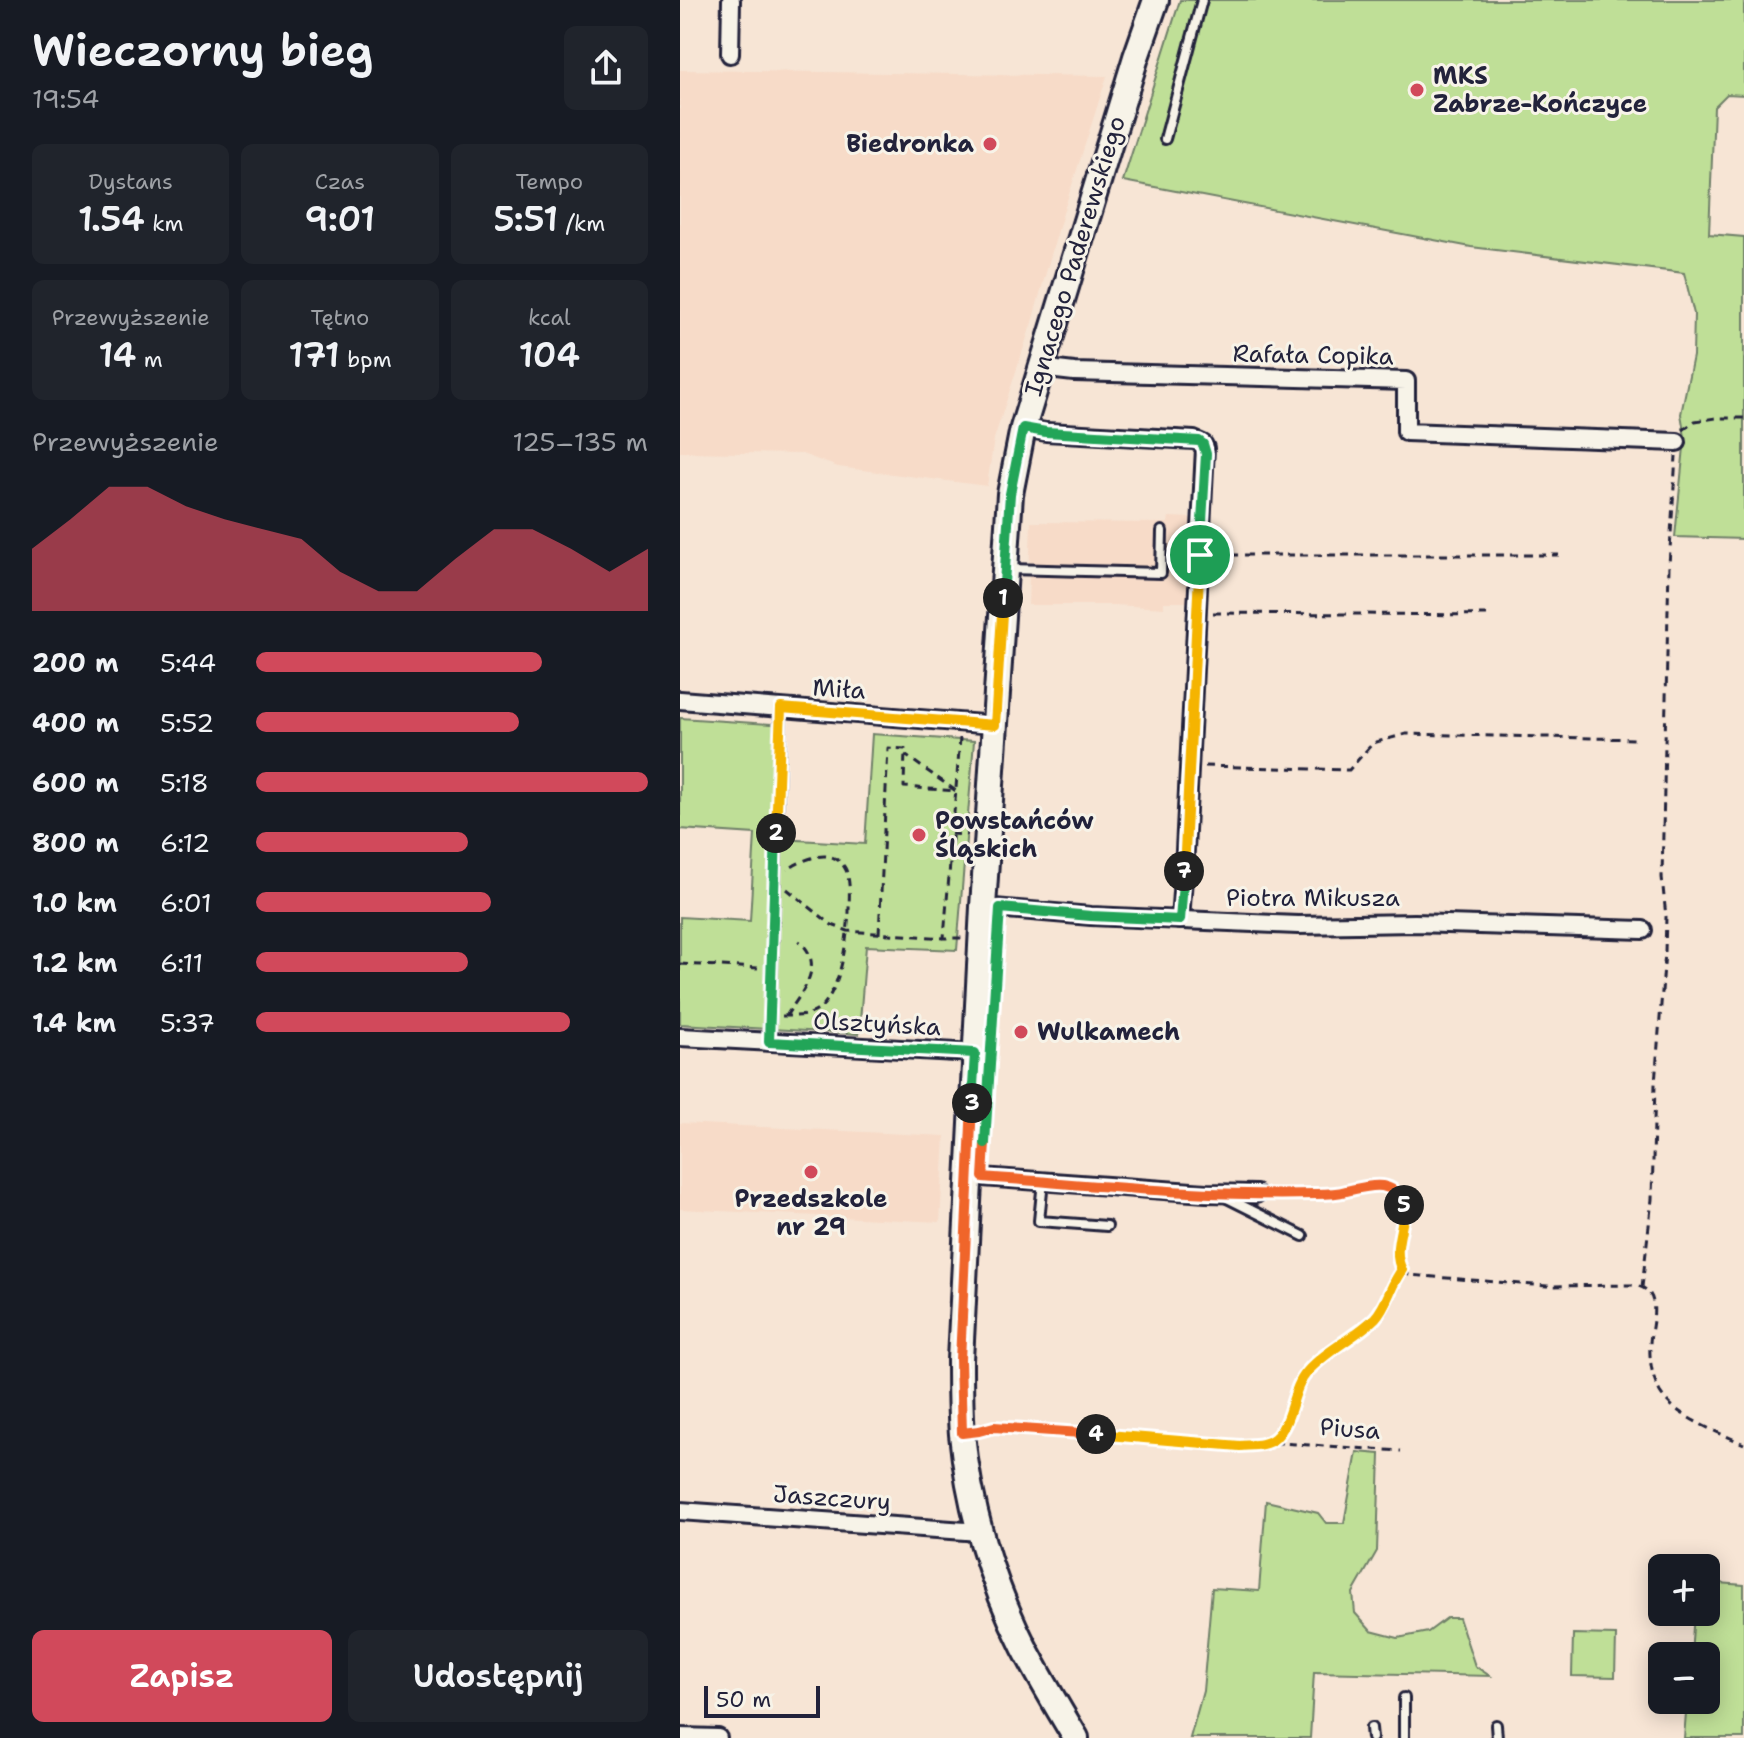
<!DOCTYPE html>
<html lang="pl">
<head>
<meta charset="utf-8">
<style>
	:root { --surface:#171b24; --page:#20242c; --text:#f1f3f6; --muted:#9ea1a6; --accent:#d1495b }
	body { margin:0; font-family:"Shantell Sans",sans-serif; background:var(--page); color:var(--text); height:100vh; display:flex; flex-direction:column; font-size:30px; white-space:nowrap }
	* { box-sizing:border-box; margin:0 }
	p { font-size:26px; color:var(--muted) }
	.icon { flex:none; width:44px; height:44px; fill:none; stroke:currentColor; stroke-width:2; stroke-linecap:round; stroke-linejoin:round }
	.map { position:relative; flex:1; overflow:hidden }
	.side { display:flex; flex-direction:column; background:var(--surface); width:680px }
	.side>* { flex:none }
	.controls { position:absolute; left:968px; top:1554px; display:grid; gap:16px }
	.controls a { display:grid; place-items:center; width:72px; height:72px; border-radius:12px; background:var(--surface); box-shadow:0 4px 20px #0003; font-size:40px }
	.scale { position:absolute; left:24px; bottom:20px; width:116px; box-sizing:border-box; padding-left:8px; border:4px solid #22223b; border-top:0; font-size:22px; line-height:28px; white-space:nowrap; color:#22223b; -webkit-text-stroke:6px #f7f3e8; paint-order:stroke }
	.pin { position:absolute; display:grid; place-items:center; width:68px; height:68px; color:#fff; margin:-34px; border:4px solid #fff; border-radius:50%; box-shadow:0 2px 8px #0007 }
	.km { position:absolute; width:40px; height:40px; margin:-20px; border-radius:50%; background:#222; color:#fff; font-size:22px; line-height:40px; text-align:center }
	.round { display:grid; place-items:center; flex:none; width:84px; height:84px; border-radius:12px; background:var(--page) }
	.overview { display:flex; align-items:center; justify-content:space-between; height:136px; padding:0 32px }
	h1 { font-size:44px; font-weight:600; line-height:60px }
	.stats { display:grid; grid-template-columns:repeat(3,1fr); gap:12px; height:136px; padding:8px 32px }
	.stats div { display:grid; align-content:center; border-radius:12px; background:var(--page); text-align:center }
	.stats b { font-size:34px; font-weight:600 }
	.stats small { font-size:22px; font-weight:400 }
	.stats p { font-size:22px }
	.chart { height:224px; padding:16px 32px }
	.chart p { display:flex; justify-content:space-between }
	.chart svg { width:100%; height:144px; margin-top:8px; fill:var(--accent); opacity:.7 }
	.cta { display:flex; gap:16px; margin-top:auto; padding:16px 32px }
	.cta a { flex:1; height:92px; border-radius:12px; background:var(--accent); color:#fff; font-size:32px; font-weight:600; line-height:92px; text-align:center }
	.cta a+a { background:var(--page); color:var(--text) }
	ul { padding:0 32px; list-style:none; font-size:26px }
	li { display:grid; grid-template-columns:128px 96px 1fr; align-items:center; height:60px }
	li i { height:20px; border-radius:10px; background:var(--accent) }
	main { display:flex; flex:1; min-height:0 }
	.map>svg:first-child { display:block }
	.built { fill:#f7dbc8 }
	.green { fill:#bfdf97; stroke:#708069; stroke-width:2 }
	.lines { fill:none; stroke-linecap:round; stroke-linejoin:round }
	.service-casing { stroke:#22223b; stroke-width:14 }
	.minor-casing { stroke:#22223b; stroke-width:22 }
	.secondary-casing { stroke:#22223b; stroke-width:30 }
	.path { stroke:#22223b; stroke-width:3; stroke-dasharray:8 6; stroke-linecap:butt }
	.service { stroke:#f7f3e8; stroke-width:8 }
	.minor { stroke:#f7f3e8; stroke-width:16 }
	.secondary { stroke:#f7f3e8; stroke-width:24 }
	.split-1-casing { stroke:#fff; stroke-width:16 }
	.split-2-casing { stroke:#fff; stroke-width:16 }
	.split-3-casing { stroke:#fff; stroke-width:16 }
	.split-4-casing { stroke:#fff; stroke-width:16 }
	.split-5-casing { stroke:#fff; stroke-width:16 }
	.split-6-casing { stroke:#fff; stroke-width:16 }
	.split-7-casing { stroke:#fff; stroke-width:16 }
	.split-8-casing { stroke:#fff; stroke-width:16 }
	.split-1 { stroke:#22a559; stroke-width:10 }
	.split-2 { stroke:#f5b400; stroke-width:10 }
	.split-3 { stroke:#22a559; stroke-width:10 }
	.split-4 { stroke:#f0652b; stroke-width:10 }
	.split-5 { stroke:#f5b400; stroke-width:10 }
	.split-6 { stroke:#f0652b; stroke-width:10 }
	.split-7 { stroke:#22a559; stroke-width:10 }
	.split-8 { stroke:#f5b400; stroke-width:10 }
	.poi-dot { fill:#d1495b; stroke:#f7f3e8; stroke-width:3 }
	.labels { text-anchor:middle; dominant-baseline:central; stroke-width:6; stroke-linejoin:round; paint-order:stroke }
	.poi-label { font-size:24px; font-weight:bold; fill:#22223b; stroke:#f7f3e8; text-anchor:start }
	.street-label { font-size:24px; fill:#22223b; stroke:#f7f3e8 }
</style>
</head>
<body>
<main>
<section class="side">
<div class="overview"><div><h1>Wieczorny bieg</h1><p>19:54</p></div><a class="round"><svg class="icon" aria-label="share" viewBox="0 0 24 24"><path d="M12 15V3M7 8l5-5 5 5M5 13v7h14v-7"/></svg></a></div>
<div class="stats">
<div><p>Dystans</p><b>1.54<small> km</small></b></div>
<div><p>Czas</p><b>9:01</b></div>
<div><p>Tempo</p><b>5:51<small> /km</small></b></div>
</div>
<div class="stats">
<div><p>Przewyższenie</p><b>14<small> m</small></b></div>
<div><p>Tętno</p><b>171<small> bpm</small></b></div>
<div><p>kcal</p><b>104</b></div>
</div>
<div class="chart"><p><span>Przewyższenie</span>125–135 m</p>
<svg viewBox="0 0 160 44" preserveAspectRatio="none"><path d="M0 44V25L10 16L20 6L30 6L40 12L50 16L60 19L70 22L80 32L90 38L100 38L110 28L120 19L130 19L140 25L150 32L160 25V44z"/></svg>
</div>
<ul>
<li><b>200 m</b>5:44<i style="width:73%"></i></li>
<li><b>400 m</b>5:52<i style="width:67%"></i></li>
<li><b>600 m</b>5:18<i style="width:100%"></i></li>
<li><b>800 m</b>6:12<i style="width:54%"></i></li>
<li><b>1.0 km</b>6:01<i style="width:60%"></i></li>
<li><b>1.2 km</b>6:11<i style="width:54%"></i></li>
<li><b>1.4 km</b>5:37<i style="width:80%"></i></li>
</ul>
<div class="cta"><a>Zapisz</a><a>Udostępnij</a></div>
</section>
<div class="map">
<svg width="1064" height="1738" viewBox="0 0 1064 1738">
	<rect width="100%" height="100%" fill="#f7e5d5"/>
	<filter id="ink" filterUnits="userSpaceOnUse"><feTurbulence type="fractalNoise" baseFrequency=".0125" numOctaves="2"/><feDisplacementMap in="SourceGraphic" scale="16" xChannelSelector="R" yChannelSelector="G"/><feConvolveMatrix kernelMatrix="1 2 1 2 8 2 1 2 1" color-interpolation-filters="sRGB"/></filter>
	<g filter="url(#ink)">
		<!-- built -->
		<g class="built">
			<path d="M0,70L427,76L383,213L352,322L314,439L307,486L158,467L122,454L0,452Z"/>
			<path d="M489,517L512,518L509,602H484V608L435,605H348L351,522L488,523Z"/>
			<path d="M0,1123L265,1136L260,1222L0,1209Z"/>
		</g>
		<!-- green -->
		<g class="green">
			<path d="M500,0H1064V95L1047,94L1034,107L1029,234L1064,237V539L995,537L1005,437L1001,414L1013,356L1014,314L1004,273L791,247L443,181Z"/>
			<path d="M0,718L106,725L101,839L185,844L192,734L294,741L277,950L186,946L179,1034L0,1024V917L70,921L75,834L0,829Z"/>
			<path d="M677,1452L700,1454L697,1551L673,1593L675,1613L691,1631L718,1638L748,1632L767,1618H779L795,1666L810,1676L634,1672L630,1738H510L523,1691L532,1588L579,1591L586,1501L638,1513L646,1523H664Z"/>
			<path d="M1026,1582L1064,1585V1738H1004L1007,1700H1026V1656H1011L1014,1612H1026Z"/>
			<path d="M893,1634L936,1635L935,1677L892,1676Z"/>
		</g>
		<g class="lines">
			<!-- service casing -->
			<g class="service-casing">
				<g id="service">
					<path d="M485,139L522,0"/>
					<path d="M329,569L481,573L482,531"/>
					<path d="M89,1042L101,708"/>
					<path d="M363,1181L359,1221L427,1226"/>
					<path d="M545,1197L623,1236"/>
					<path d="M816,1725L817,1738"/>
					<path d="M691,1728L692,1738"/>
					<path d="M724,1738V1698"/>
				</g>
			</g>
			<!-- minor casing -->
			<g class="minor-casing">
				<g id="minor">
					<path d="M50,54L51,0"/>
					<path d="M362,366L377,370L394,372L726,381V432L997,442"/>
					<path d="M343,428L366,432L514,440L523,444L525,448L505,850L500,920"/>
					<path d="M0,700L315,725"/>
					<path d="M303,907L411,916L618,925L735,923L963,930"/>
					<path d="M0,1037L295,1053"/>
					<path d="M288,1176L526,1193L576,1194"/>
					<path d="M0,1511L300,1532"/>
					<path d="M0,1737L38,1738"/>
				</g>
			</g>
			<!-- secondary casing -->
			<g class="secondary-casing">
				<path id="secondary" d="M396,1738C378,1708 360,1678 344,1647C311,1582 289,1507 282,1434C280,1410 280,1385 280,1360L303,907L330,494L343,428L456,57L476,0"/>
			</g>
			<!-- path -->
			<g class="path">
				<path d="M1003,430L1015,421L1036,418H1064"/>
				<path d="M536,555H879"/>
				<path d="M533,613L813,615"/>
				<path d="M280,738L264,938H284"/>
				<path d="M525,766L669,770L693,743L726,734L958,739"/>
				<path d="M271,834L288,835"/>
				<path d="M107,889L152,925L168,931L264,938"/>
				<path d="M199,934L208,748L225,749L224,787L276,791L225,755"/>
				<path d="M0,964L80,968"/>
				<path d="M102,1016C113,1016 128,1017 138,1010C161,992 167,940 169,912C169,899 171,883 166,870C154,845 123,859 107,870"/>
				<path d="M106,1016C121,993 147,965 119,941"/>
				<path d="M592,1194C615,1194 638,1196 660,1192C673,1191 685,1185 697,1185C707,1185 718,1190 723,1200C734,1224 700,1256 729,1275L867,1286L955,1285C984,1291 971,1323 970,1343C969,1360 972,1377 980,1392C995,1417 1038,1432 1064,1444"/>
				<path d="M962,1287L972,1199L975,1084L985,952L986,917L982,877L989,565L996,456"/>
				<path d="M301,1430L314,1427L560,1446L600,1443L721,1451"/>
				<path d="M587,1443C610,1432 611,1399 622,1379C635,1357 674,1339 694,1319C708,1305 709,1286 721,1271"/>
			</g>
			<!-- service -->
			<use href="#service" class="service"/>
			<!-- minor -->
			<use href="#minor" class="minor"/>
			<!-- secondary -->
			<use href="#secondary" class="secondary"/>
		</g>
	</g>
	<g class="lines" filter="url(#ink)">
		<!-- split-1 casing -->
		<g class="split-1-casing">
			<path id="split-1" d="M323,598L330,494L343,428L366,432L519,441L523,444L526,454L520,555"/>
		</g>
		<!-- split-2 casing -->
		<g class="split-2-casing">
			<path id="split-2" d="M96,833L101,708L315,725L323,598"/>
		</g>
		<!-- split-3 casing -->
		<g class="split-3-casing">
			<path id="split-3" d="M96,833L89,1042L295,1053L292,1103"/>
		</g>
		<!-- split-4 casing -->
		<g class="split-4-casing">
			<path id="split-4" d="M292,1103L280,1360L282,1433L299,1431L314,1427L416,1434"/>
		</g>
		<!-- split-5 casing -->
		<g class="split-5-casing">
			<path id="split-5" d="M416,1434L560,1446C572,1445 586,1446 595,1438C613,1421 611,1390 627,1372C646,1350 675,1338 695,1318C708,1304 710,1285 722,1270C711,1249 725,1227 724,1205"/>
		</g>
		<!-- split-6 casing -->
		<g class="split-6-casing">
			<path id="split-6" d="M305,1143L303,1177C414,1185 525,1197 636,1194C646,1194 656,1194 666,1191C689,1186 712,1177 724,1205"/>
		</g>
		<!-- split-7 casing -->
		<g class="split-7-casing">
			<path id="split-7" d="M305,1143L320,908L411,916L500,920L504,871"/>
		</g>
		<!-- split-8 casing -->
		<g class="split-8-casing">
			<path id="split-8" d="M504,871L520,555"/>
		</g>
		<!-- split-1 -->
		<use href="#split-1" class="split-1"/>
		<!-- split-2 -->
		<use href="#split-2" class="split-2"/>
		<!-- split-3 -->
		<use href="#split-3" class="split-3"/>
		<!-- split-4 -->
		<use href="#split-4" class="split-4"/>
		<!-- split-5 -->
		<use href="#split-5" class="split-5"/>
		<!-- split-6 -->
		<use href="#split-6" class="split-6"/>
		<!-- split-7 -->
		<use href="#split-7" class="split-7"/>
		<!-- split-8 -->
		<use href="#split-8" class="split-8"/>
	</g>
	<!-- markers -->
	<g class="poi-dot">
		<circle cx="737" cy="90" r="8"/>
		<circle cx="310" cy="144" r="8"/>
		<circle cx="239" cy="835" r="8"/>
		<circle cx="341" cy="1032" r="8"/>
		<circle cx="131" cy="1172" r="8"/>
	</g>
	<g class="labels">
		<!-- poi labels -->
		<g class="poi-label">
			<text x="753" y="76">MKS<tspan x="753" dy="28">Zabrze-Kończyce</tspan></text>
			<text x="294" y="144" text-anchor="end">Biedronka</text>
			<text x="255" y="821">Powstańców<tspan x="255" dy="28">Śląskich</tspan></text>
			<text x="357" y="1032">Wulkamech</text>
			<text x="131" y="1199" text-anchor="middle">Przedszkole<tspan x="131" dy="28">nr 29</tspan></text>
		</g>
		<!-- street labels -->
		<g class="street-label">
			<text transform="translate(395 256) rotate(-73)">Ignacego Paderewskiego</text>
			<text transform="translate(633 355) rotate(1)">Rafała Copika</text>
			<text transform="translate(159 689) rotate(4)">Miła</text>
			<text x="633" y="898">Piotra Mikusza</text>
			<text transform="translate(197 1024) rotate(3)">Olsztyńska</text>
			<text transform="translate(670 1429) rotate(4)">Piusa</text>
			<text transform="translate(152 1498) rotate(4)">Jaszczury</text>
		</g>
	</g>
</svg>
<div class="controls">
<a>+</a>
<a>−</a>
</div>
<div class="scale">50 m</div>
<div class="pin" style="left:520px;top:555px;background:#1e9e55"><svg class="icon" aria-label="arrive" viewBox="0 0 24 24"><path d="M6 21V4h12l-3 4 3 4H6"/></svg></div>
<b class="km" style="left:323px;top:598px">1</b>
<b class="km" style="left:96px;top:833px">2</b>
<b class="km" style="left:292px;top:1103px">3</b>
<b class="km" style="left:416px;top:1434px">4</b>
<b class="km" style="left:724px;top:1205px">5</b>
<b class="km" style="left:504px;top:871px">7</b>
</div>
</main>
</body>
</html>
